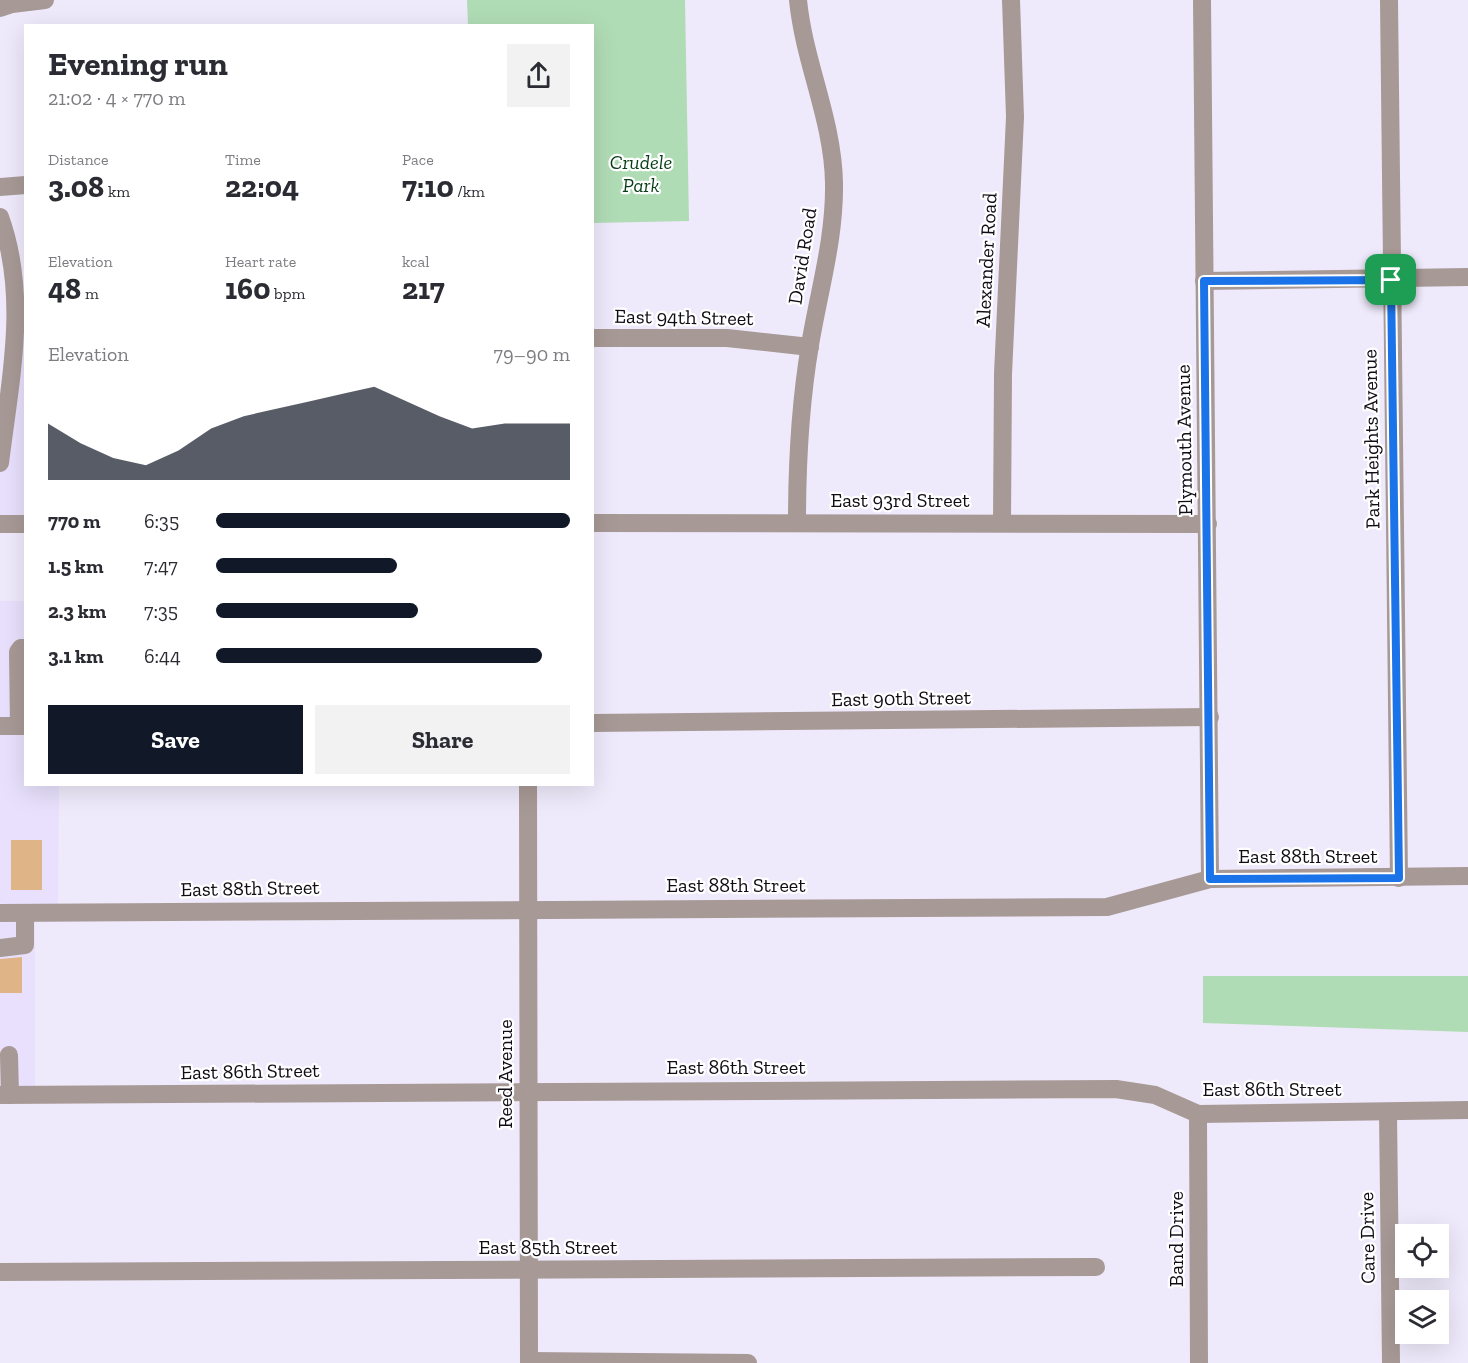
<!DOCTYPE html>
<html lang="en">
<head>
<meta charset="utf-8">
<style>
	:root { --surface:#fff; --page:#f2f2f3; --text:#2b2b33; --muted:#7c7c81; --accent:#111827 }
	body { margin:0; font-family:"Zilla Slab",serif; background:var(--page); color:var(--text); height:100vh; display:flex; flex-direction:column; font-size:22px; white-space:nowrap }
	* { box-sizing:border-box; margin:0 }
	p { font-size:20px; color:var(--muted) }
	.icon { flex:none; width:33px; height:33px; fill:none; stroke:currentColor; stroke-width:2; stroke-linecap:round; stroke-linejoin:round }
	.map { position:relative; flex:1; overflow:hidden }
	.details { position:absolute; left:24px; top:24px; width:570px; height:762px; display:flex; flex-direction:column; background:var(--surface); border-radius:0px; box-shadow:0 6px 24px #0002 }
	.details>* { flex:none }
	.controls { position:absolute; left:1395px; top:1224px; display:grid; gap:12px }
	.controls a { display:grid; place-items:center; width:54px; height:54px; border-radius:0px; background:var(--surface); box-shadow:0 6px 24px #0002; font-size:30px }
	.pin { position:absolute; display:grid; place-items:center; width:51px; height:51px; color:#fff; margin:-26px; border-radius:12px; box-shadow:0 3px 9px #0006 }
	.round { display:grid; place-items:center; flex:none; width:63px; height:63px; border-radius:0px; background:var(--page) }
	.headline { display:flex; align-items:center; justify-content:space-between; height:102px; padding:0 24px }
	h1 { font-size:33px; font-weight:700; line-height:45px }
	.figures { display:grid; grid-template-columns:repeat(3,1fr); gap:9px; height:102px; padding:6px 24px }
	.figures div { display:grid; align-content:center }
	.figures b { font-size:30px; font-weight:700 }
	.figures small { font-size:16px; font-weight:400 }
	.figures p { font-size:16px }
	.chart { height:168px; padding:12px 24px }
	.chart p { display:flex; justify-content:space-between }
	.chart svg { width:100%; height:108px; margin-top:6px; fill:var(--accent); opacity:.7 }
	.primary-button { display:flex; gap:12px; margin-top:auto; padding:12px 24px }
	.primary-button a { flex:1; height:69px; border-radius:0px; background:var(--accent); color:#fff; font-size:24px; font-weight:700; line-height:69px; text-align:center }
	.primary-button a+a { background:var(--page); color:var(--text) }
	ul { padding:0 24px; list-style:none; font-size:20px }
	li { display:grid; grid-template-columns:96px 72px 1fr; align-items:center; height:45px }
	li i { height:15px; border-radius:8px; background:var(--accent) }
	.map>svg:first-child { display:block }
	.built { fill:#e8e0fc }
	.green { fill:#b0dcb5 }
	.building { fill:#dfb588 }
	.lines { fill:none; stroke-linecap:round; stroke-linejoin:round }
	.minor { stroke:#a79996; stroke-width:18 }
	.route-casing { stroke:#fff; stroke-width:12 }
	.route { stroke:#1a73e8; stroke-width:8 }
	.labels { text-anchor:middle; dominant-baseline:central; stroke-width:4.5; stroke-linejoin:round; paint-order:stroke }
	.park-label { font-size:20px; font-style:italic; fill:#063d16; stroke:#fff }
	.street-label { font-size:20px; fill:#0f0c15; stroke:#fff }
</style>
</head>
<body>
<div class="map">
<svg width="1468" height="1363" viewBox="0 0 1468 1363">
	<rect width="100%" height="100%" fill="#efeafb"/>
	<!-- built -->
	<g class="built">
		<path d="M16,338H25V524H0V462Z"/>
		<path d="M0,601H25L26,784L59,785L58,913L35,914V1095H0Z"/>
	</g>
	<!-- green -->
	<g class="green">
		<path d="M467,0H685L689,221L593,223L592,26L468,25Z"/>
		<path d="M1203,976H1468V1032L1203,1023Z"/>
	</g>
	<!-- building -->
	<g class="building">
		<rect x="11" y="840" width="31" height="50"/>
		<path d="M22,957V993H0V959Z"/>
	</g>
	<g class="lines">
		<!-- minor -->
		<g class="minor">
			<path d="M1202,0L1210,879"/>
			<path d="M1389,0L1399,878"/>
			<path d="M0,8L12,4L45,0"/>
			<path d="M0,187L26,185"/>
			<path d="M0,217C29,297 10,381 0,463"/>
			<path d="M1204,281L1468,277"/>
			<path d="M592,338H727L810,347"/>
			<path d="M797,522C797,463 800,404 810,345C819,291 835,238 834,183C833,120 804,62 798,0"/>
			<path d="M592,523L1208,524"/>
			<path d="M1002,523L1003,374L1015,117L1011,0"/>
			<path d="M0,524H26"/>
			<path d="M592,723L1210,717"/>
			<path d="M0,726H26"/>
			<path d="M19,726L18,652L21,648H26"/>
			<path d="M528,784L529,1363"/>
			<path d="M0,913L1107,907L1210,879L1468,876"/>
			<path d="M0,948L25,945V913"/>
			<path d="M9,1055L10,1095"/>
			<path d="M0,1095L1116,1089L1155,1095L1198,1114L1468,1110"/>
			<path d="M1388,1112L1391,1363"/>
			<path d="M1198,1114L1199,1363"/>
			<path d="M0,1272L1096,1267"/>
			<path d="M529,1361L748,1363"/>
		</g>
	</g>
	<g class="lines">
		<!-- route casing -->
		<g class="route-casing">
			<path id="route" d="M1391,280L1399,878L1210,879L1204,281Z"/>
		</g>
		<!-- route -->
		<use href="#route" class="route"/>
	</g>
	<g class="labels">
		<!-- park labels -->
		<g class="park-label">
			<text x="641" y="162">Crudele<tspan x="641" dy="23">Park</tspan></text>
		</g>
		<!-- street labels -->
		<g class="street-label">
			<text transform="translate(802 256) rotate(-81)">David Road</text>
			<text transform="translate(986 260) rotate(-87)">Alexander Road</text>
			<text transform="translate(684 317) rotate(1)">East 94th Street</text>
			<text transform="translate(1371 439) rotate(-91)">Park Heights Avenue</text>
			<text transform="translate(1184 440) rotate(-91)">Plymouth Avenue</text>
			<text x="900" y="500">East 93rd Street</text>
			<text transform="translate(901 698) rotate(-1)">East 90th Street</text>
			<text x="1308" y="856">East 88th Street</text>
			<text x="736" y="885">East 88th Street</text>
			<text transform="translate(250 888) rotate(-1)">East 88th Street</text>
			<text x="736" y="1067">East 86th Street</text>
			<text transform="translate(250 1071) rotate(-1)">East 86th Street</text>
			<text transform="translate(505 1074) rotate(-90)">Reed Avenue</text>
			<text x="1272" y="1089">East 86th Street</text>
			<text transform="translate(1367 1238) rotate(-91)">Care Drive</text>
			<text transform="translate(1176 1239) rotate(-90)">Band Drive</text>
			<text x="548" y="1247">East 85th Street</text>
		</g>
	</g>
</svg>
<div class="controls">
<a><svg class="icon" aria-label="locate" viewBox="0 0 24 24"><circle cx="12" cy="12" r="6"/><path d="M12 2v4M12 18v4M2 12h4M18 12h4"/></svg></a>
<a><svg class="icon" aria-label="layers" viewBox="0 0 24 24"><path d="M12 4l9 5-9 5-9-5zM3 14l9 5 9-5"/></svg></a>
</div>
<div class="pin" style="left:1391px;top:280px;background:#1e9e55"><svg class="icon" aria-label="arrive" viewBox="0 0 24 24"><path d="M6 21V4h12l-3 4 3 4H6"/></svg></div>
<section class="details">
<div class="headline"><div><h1>Evening run</h1><p>21:02 · 4 × 770 m</p></div><a class="round"><svg class="icon" aria-label="share" viewBox="0 0 24 24"><path d="M12 15V3M7 8l5-5 5 5M5 13v7h14v-7"/></svg></a></div>
<div class="figures">
<div><p>Distance</p><b>3.08<small> km</small></b></div>
<div><p>Time</p><b>22:04</b></div>
<div><p>Pace</p><b>7:10<small> /km</small></b></div>
</div>
<div class="figures">
<div><p>Elevation</p><b>48<small> m</small></b></div>
<div><p>Heart rate</p><b>160<small> bpm</small></b></div>
<div><p>kcal</p><b>217</b></div>
</div>
<div class="chart"><p><span>Elevation</span>79–90 m</p>
<svg viewBox="0 0 160 44" preserveAspectRatio="none"><path d="M0 44V21L10 29L20 35L30 38L40 32L50 23L60 18L70 15L80 12L90 9L100 6L110 12L120 18L130 23L140 21L150 21L160 21V44z"/></svg>
</div>
<ul>
<li><b>770 m</b>6:35<i style="width:100%"></i></li>
<li><b>1.5 km</b>7:47<i style="width:51%"></i></li>
<li><b>2.3 km</b>7:35<i style="width:57%"></i></li>
<li><b>3.1 km</b>6:44<i style="width:92%"></i></li>
</ul>
<div class="primary-button"><a>Save</a><a>Share</a></div>
</section>
</div>
</body>
</html>
